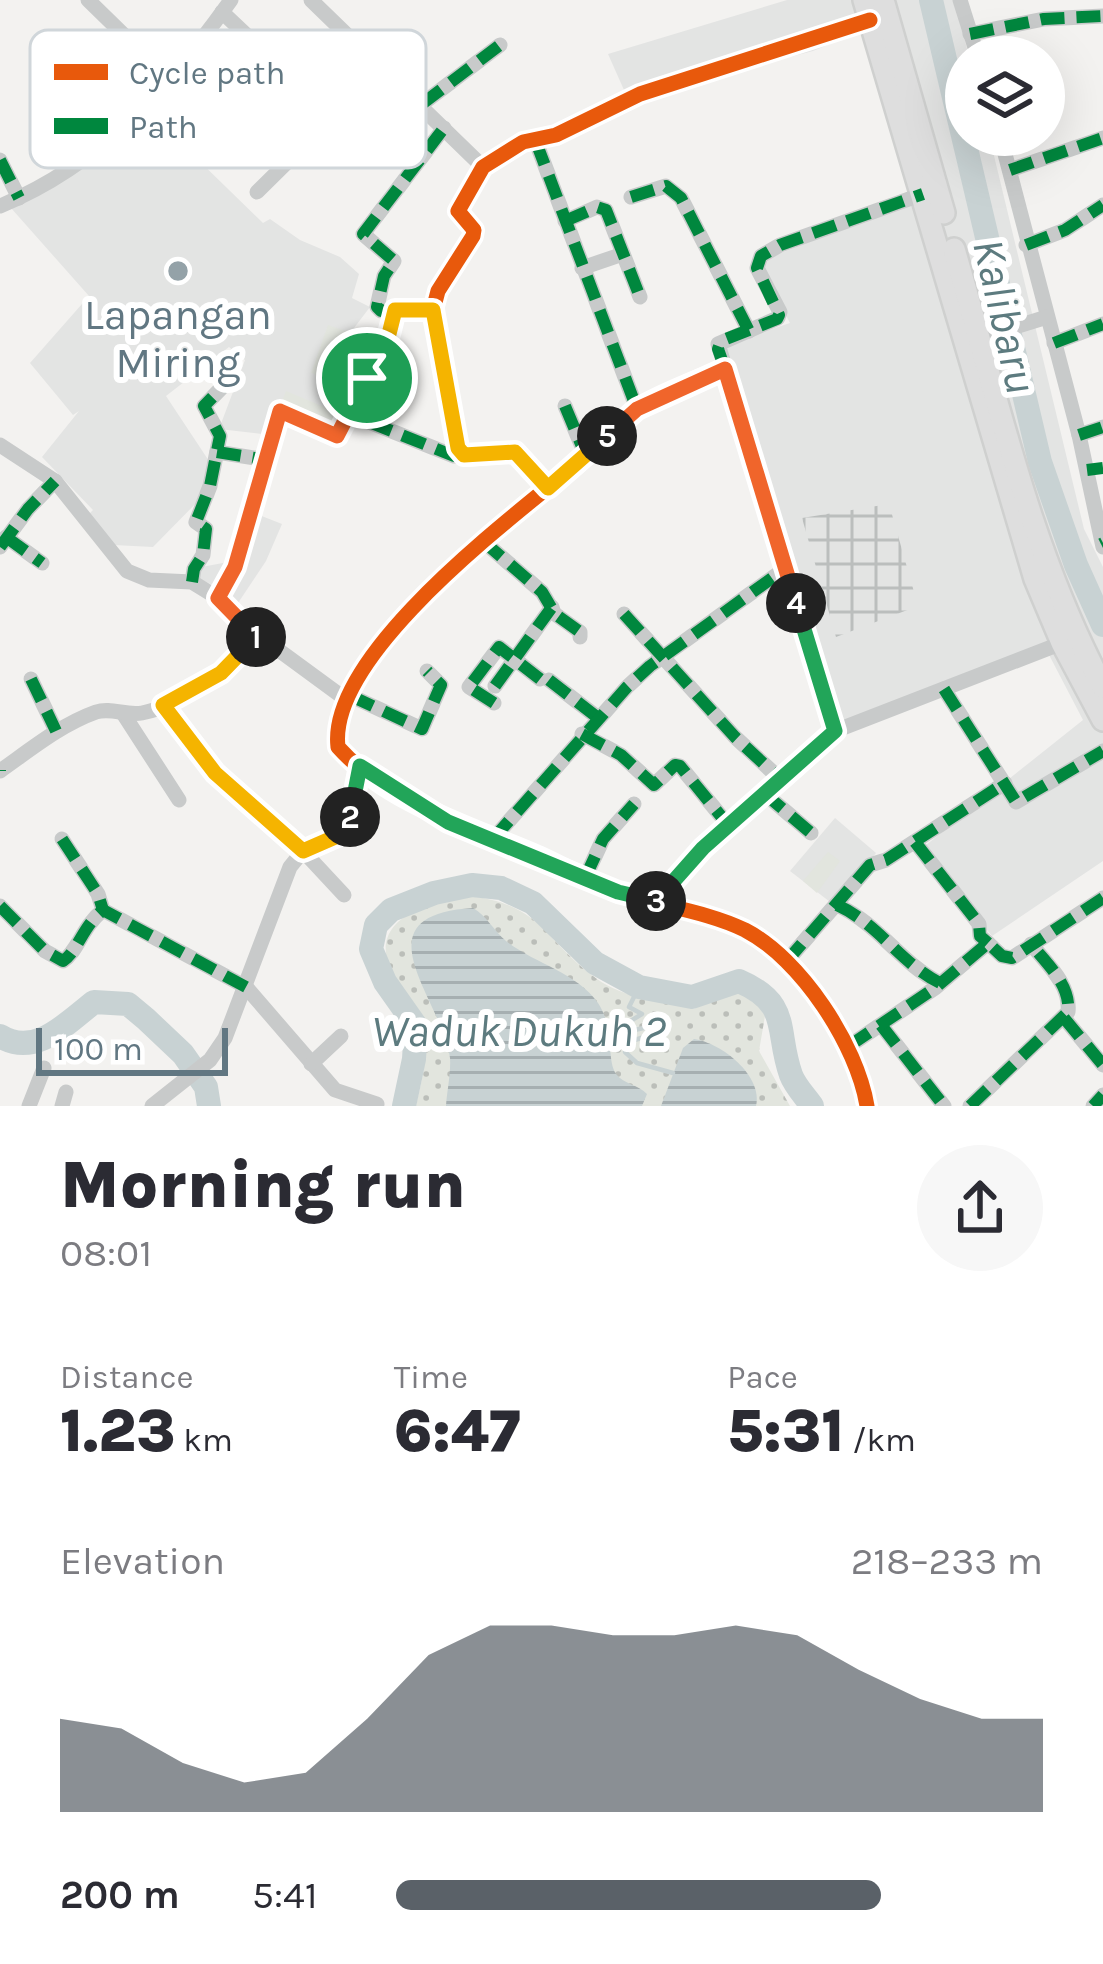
<!DOCTYPE html>
<html lang="en">
<head>
<meta charset="utf-8">
<style>
	:root { --surface:#fff; --page:#f7f7f7; --text:#2b2b33; --muted:#7c7c81; --accent:#5a6168 }
	body { margin:0; font-family:Karla,sans-serif; background:var(--page); color:var(--text); height:100vh; display:flex; flex-direction:column; font-size:45px; white-space:nowrap }
	* { box-sizing:border-box; margin:0 }
	p { font-size:39px; color:var(--muted) }
	.icon { flex:none; width:66px; height:66px; fill:none; stroke:currentColor; stroke-width:2; stroke-linecap:round; stroke-linejoin:round }
	.map { position:relative; height:1106px; overflow:hidden }
	.panel { display:flex; flex-direction:column; background:var(--surface); flex:1 }
	.panel>* { flex:none }
	.tools { position:absolute; left:945px; top:36px; display:grid; gap:24px }
	.tools a { display:grid; place-items:center; width:120px; height:120px; border-radius:50%; background:var(--surface); box-shadow:0 12px 48px #0002; font-size:60px }
	.scale { position:absolute; left:36px; bottom:30px; width:192px; box-sizing:border-box; padding-left:12px; border:6px solid #617782; border-top:0; font-size:33px; line-height:42px; white-space:nowrap; color:#617782; -webkit-text-stroke:9px #fff; paint-order:stroke }
	.pin { position:absolute; display:grid; place-items:center; width:102px; height:102px; color:#fff; margin:-51px; border:6px solid #fff; border-radius:50%; box-shadow:0 3px 12px #0007 }
	.km { position:absolute; width:60px; height:60px; margin:-30px; border-radius:50%; background:#222; color:#fff; font-size:33px; line-height:60px; text-align:center }
	.round { display:grid; place-items:center; flex:none; width:126px; height:126px; border-radius:63px; background:var(--page) }
	.headline { display:flex; align-items:center; justify-content:space-between; height:204px; padding:0 60px }
	h1 { font-size:66px; font-weight:800; line-height:90px }
	.metrics { display:grid; grid-template-columns:repeat(3,1fr); gap:18px; height:204px; padding:12px 60px }
	.metrics div { display:grid; align-content:center }
	.metrics b { font-size:60px; font-weight:800 }
	.metrics small { font-size:33px; font-weight:400 }
	.metrics p { font-size:33px }
	.chart { height:336px; padding:24px 60px }
	.chart p { display:flex; justify-content:space-between }
	.chart svg { width:100%; height:216px; margin-top:12px; fill:var(--accent); opacity:.7 }
	ul { padding:0 60px; list-style:none; font-size:39px }
	li { display:grid; grid-template-columns:192px 144px 1fr; align-items:center; height:90px }
	li i { height:30px; border-radius:15px; background:var(--accent) }
	.map>svg:first-child { display:block }
	.built { fill:#e3e4e3 }
	.industrial { fill:url(#industrial-grid) }
	.grass { fill:url(#grass-tufts) }
	.park { fill:url(#park-dots) }
	.garden { fill:#e2e5de }
	.water { fill:url(#water-rules) }
	.lines { fill:none; stroke-linecap:round; stroke-linejoin:round }
	.stream { stroke:#c8d2d3; stroke-width:4.5 }
	.river { stroke:#c8d2d3; stroke-width:24 }
	.highway-casing { stroke:#cfd0cf; stroke-width:26 }
	.minor { stroke:#c8caca; stroke-width:15 }
	.highway { stroke:#dedede; stroke-width:21 }
	.quiet { stroke:#00873e; stroke-width:12; stroke-dasharray:24 12; stroke-linecap:butt }
	.cycleway-casing { stroke:#fff; stroke-width:22 }
	.cycleway { stroke:#e8590c; stroke-width:15 }
	.split-1-casing { stroke:#fff; stroke-width:24 }
	.split-2-casing { stroke:#fff; stroke-width:24 }
	.split-3-casing { stroke:#fff; stroke-width:24 }
	.split-4-casing { stroke:#fff; stroke-width:24 }
	.split-5-casing { stroke:#fff; stroke-width:24 }
	.split-6-casing { stroke:#fff; stroke-width:24 }
	.split-1 { stroke:#f0652b; stroke-width:15 }
	.split-2 { stroke:#f5b400; stroke-width:15 }
	.split-3 { stroke:#22a559; stroke-width:15 }
	.split-4 { stroke:#22a559; stroke-width:15 }
	.split-5 { stroke:#f0652b; stroke-width:15 }
	.split-6 { stroke:#f5b400; stroke-width:15 }
	.poi-dot { fill:#94a2a8; stroke:#fff; stroke-width:4.5 }
	.labels { text-anchor:middle; dominant-baseline:central; stroke-width:12; stroke-linejoin:round; paint-order:stroke }
	.poi-label { font-size:42px; fill:#617782; stroke:#fff }
	.water-label { font-size:45px; font-style:italic; fill:#5d7b7f; stroke:#fff }
	.key { fill:#fff; stroke:#d0d6da; stroke-width:3 }
	.key-label { font-size:33px; fill:#617782 }
</style>
</head>
<body>
<div class="map">
<svg width="1103" height="1106" viewBox="0 0 1103 1106">
	<defs>
		<pattern id="industrial-grid" width="8" height="8" patternUnits="userSpaceOnUse" patternTransform="scale(3)"><rect width="8" height="8" fill="#e3e4e3"/><path d="M0 4h8M4 0v8" fill="none" stroke="#bbbebd"/></pattern>
		<pattern id="grass-tufts" width="24" height="20" patternUnits="userSpaceOnUse" patternTransform="scale(3)"><rect width="24" height="20" fill="#e2e5de"/><path d="M3 7l-1-3M5 7V3M7 7l1-3M15 17l-1-3M17 17v-4M19 17l1-3" fill="none" stroke="#bbbeb9"/></pattern>
		<pattern id="park-dots" width="8" height="8" patternUnits="userSpaceOnUse" patternTransform="scale(3)"><rect width="8" height="8" fill="#e2e5de"/><path d="M2 2h.1M6 6h.1" fill="none" stroke="#bbbeb9" stroke-width="1.8" stroke-linecap="round"/></pattern>
		<pattern id="water-rules" width="6" height="5" patternUnits="userSpaceOnUse" patternTransform="scale(3)"><rect width="6" height="5" fill="#c8d2d3"/><path d="M0 2.5h6" fill="none" stroke="#a6afb1"/></pattern>
	</defs>
	<rect width="100%" height="100%" fill="#f3f2f0"/>
	<!-- built -->
	<g class="built">
		<path d="M787,0H955L969,57H966V135H989L1084,529L1103,567V861L992,936L921,849L1083,720L1047,651L831,736L714,348L790,323L758,262L913,201L861,31L813,51L628,99L608,54Z"/>
		<path d="M149,112L263,223L270,219L300,240L340,257L359,274L352,298L370,307L354,328L382,347L336,431L280,407L270,435L219,429L245,360L229,347L166,396L209,461L206,493L153,547L114,545L89,514L93,510L42,457L79,411L73,415L30,363L89,296L11,208L84,165Z"/>
		<path d="M254,513L282,524L266,561L238,603L223,590L198,578L196,568L239,560Z"/>
		<path d="M835,818L876,853L834,905L790,871Z"/>
	</g>
	<!-- industrial -->
	<path class="industrial" d="M889,504L918,606L836,637L802,518Z"/>
	<!-- grass -->
	<path class="grass" d="M286,391L341,414L335,429L280,406Z"/>
	<!-- park -->
	<path class="park" d="M467,896C542,903 543,940 597,979C624,998 662,1002 694,1009L729,989L748,987L761,998L765,1016L759,1051L790,1106H416C421,1082 429,1057 423,1032C419,1009 402,994 392,974C366,919 427,902 467,896Z"/>
	<!-- garden -->
	<g class="garden">
		<path d="M328,325L371,340L354,389L311,373Z"/>
		<path d="M828,852L840,861L817,893L803,881Z"/>
	</g>
	<!-- water -->
	<g class="water">
		<path d="M473,908C487,916 493,930 506,941C535,964 576,972 598,1003C615,1028 606,1059 616,1074C623,1084 639,1085 647,1094L642,1106H446C447,1091 451,1073 450,1058C443,1000 354,915 473,908Z"/>
		<path d="M694,1039C722,1043 763,1076 756,1106H661L683,1048Z"/>
	</g>
	<g class="lines">
		<!-- stream -->
		<path class="stream" d="M639,987L629,1007L642,1014L624,1025L630,1031L657,1025L659,1032L629,1042L625,1052L637,1063L673,1073"/>
		<!-- river -->
		<g class="river">
			<path d="M931,0L1040,462L1076,565L1103,625"/>
			<path d="M0,1036C35,1058 67,1023 94,1002L128,1004L146,1019L183,1054L206,1087L209,1106"/>
			<path d="M404,1106L414,1059L416,1026L385,982L371,949L376,925L391,910L434,893L472,885L501,888L533,903L595,963L639,987L692,997L739,981C792,1004 775,1030 791,1075C795,1086 805,1096 812,1106"/>
		</g>
		<!-- highway casing -->
		<g class="highway-casing">
			<g id="highway">
				<path d="M864,0L1035,579L1062,643L1103,720"/>
				<path d="M883,0L944,213"/>
				<path d="M954,249C997,396 1030,551 1103,687"/>
			</g>
		</g>
		<!-- minor -->
		<g class="minor">
			<path d="M88,0L171,81"/>
			<path d="M311,0L483,167"/>
			<path d="M960,0L978,57"/>
			<path d="M222,12L333,117L257,192"/>
			<path d="M970,34L1044,19L1103,16"/>
			<path d="M422,104L500,45"/>
			<path d="M1000,135L1079,435L1103,547"/>
			<path d="M536,142L637,409"/>
			<path d="M0,160L19,198"/>
			<path d="M1010,170L1103,138"/>
			<path d="M631,197L666,186L681,198L749,331"/>
			<path d="M0,206C102,164 168,88 231,0"/>
			<path d="M565,221L597,207L606,210L640,297"/>
			<path d="M1026,245L1065,230L1103,205"/>
			<path d="M582,268L623,254"/>
			<path d="M395,311H381L377,307L384,276L394,261L363,234L444,128"/>
			<path d="M980,338L1047,317"/>
			<path d="M1054,343L1103,324"/>
			<path d="M725,369C697,381 668,391 642,406C616,422 596,448 573,467C509,520 327,656 338,747C388,803 471,827 538,856C568,870 598,886 630,896C668,907 710,913 745,930C801,959 857,1045 867,1106"/>
			<path d="M565,406L586,456"/>
			<path d="M369,422L454,456L463,455"/>
			<path d="M1079,435L1103,427"/>
			<path d="M0,445L55,481L127,571L149,580L192,582L218,598L258,635L348,701"/>
			<path d="M217,452L267,460"/>
			<path d="M548,488L515,452L467,456L458,448L433,310L438,291L473,236L474,230L458,211L483,167L523,142L556,135L640,94L870,20"/>
			<path d="M6,537L42,563"/>
			<path d="M483,541L542,592L555,614L580,632V637"/>
			<path d="M0,547L28,509L55,481"/>
			<path d="M192,582L194,569L203,555L206,529L196,522L210,486L220,436L204,406L231,378"/>
			<path d="M218,598L235,567L280,411L337,436L388,338L395,311L433,310"/>
			<path d="M624,614L735,737L779,778"/>
			<path d="M31,679L56,731"/>
			<path d="M549,680L597,717"/>
			<path d="M495,686L552,607"/>
			<path d="M944,689L1016,802L1103,751"/>
			<path d="M351,696L422,729L441,685L427,671"/>
			<path d="M494,703L469,687L499,647L540,679"/>
			<path d="M163,705L215,773L303,851L344,895"/>
			<path d="M124,715L179,800"/>
			<path d="M835,731L718,344L778,318L780,312L757,268L761,256L780,245L923,194"/>
			<path d="M582,734L621,755L654,785L675,765L680,766L729,826"/>
			<path d="M0,771C30,750 60,725 96,712C111,707 126,716 142,713C186,704 229,669 258,635"/>
			<path d="M764,793L811,833"/>
			<path d="M62,839L98,894L103,910"/>
			<path d="M493,839L627,687L650,666L786,568"/>
			<path d="M915,842L979,924L980,936L988,943"/>
			<path d="M585,878L603,839L634,804"/>
			<path d="M654,903L703,848L835,731L1062,643"/>
			<path d="M837,905C879,924 900,963 940,983"/>
			<path d="M0,906L45,951L63,961C78,951 82,927 103,910L246,987L335,1090L377,1104"/>
			<path d="M786,962L870,865L886,860L1005,783"/>
			<path d="M1064,1018L1103,1065"/>
			<path d="M881,1025L944,1106"/>
			<path d="M849,1046L935,988L988,943L1002,956L1012,958L1103,898"/>
			<path d="M311,1064L341,1036"/>
			<path d="M29,1106L44,1068"/>
			<path d="M62,1106L66,1092"/>
			<path d="M152,1106L210,1060L225,1038L290,867L303,851L347,830L360,766"/>
			<path d="M970,1106L1068,1012C1071,985 1047,964 1031,944"/>
			<path d="M1093,1106L1103,1095"/>
		</g>
		<!-- highway -->
		<use href="#highway" class="highway"/>
		<!-- quiet -->
		<g class="quiet">
			<path d="M970,34L1044,19L1103,16"/>
			<path d="M422,104L500,45"/>
			<path d="M536,142L637,409"/>
			<path d="M0,160L19,198"/>
			<path d="M1010,170L1103,138"/>
			<path d="M631,197L666,186L681,198L749,331"/>
			<path d="M565,221L597,207L606,210L640,297"/>
			<path d="M1026,245L1065,230L1103,205"/>
			<path d="M395,311H381L377,307L384,276L394,261L363,234L444,128"/>
			<path d="M1054,343L1103,324"/>
			<path d="M725,369L718,349L721,341L777,319L779,315L757,268L761,256L780,245L923,194"/>
			<path d="M565,406L586,456"/>
			<path d="M369,422L454,456L463,455"/>
			<path d="M1079,435L1103,427"/>
			<path d="M217,452L267,460"/>
			<path d="M1087,470L1103,468"/>
			<path d="M6,537L42,563"/>
			<path d="M483,541L542,592L555,614L580,632V637"/>
			<path d="M1101,544L1103,543"/>
			<path d="M0,547L28,509L55,481"/>
			<path d="M192,582L194,569L203,555L206,529L196,522L210,486L220,436L204,406L231,378"/>
			<path d="M218,598L235,567L280,411L337,436L388,338L395,311L433,310"/>
			<path d="M624,614L735,737L779,778"/>
			<path d="M31,679L56,731"/>
			<path d="M549,680L597,717"/>
			<path d="M495,686L552,607"/>
			<path d="M944,689L1016,802L1103,751"/>
			<path d="M351,696L422,729L441,685L427,671"/>
			<path d="M494,703L469,687L499,647L540,679"/>
			<path d="M163,705L215,773L303,851"/>
			<path d="M582,734L621,755L654,785L675,765L680,766L729,826"/>
			<path d="M0,770V771"/>
			<path d="M764,793L811,833"/>
			<path d="M62,839L98,894L103,910"/>
			<path d="M493,839L627,687L650,666L786,568"/>
			<path d="M915,842L979,924L980,936L988,943"/>
			<path d="M585,878L603,839L634,804"/>
			<path d="M837,905C879,924 900,963 940,983"/>
			<path d="M0,906L45,951L63,961C78,951 82,927 103,910L246,987"/>
			<path d="M786,962L870,865L886,860L1005,783"/>
			<path d="M1064,1018L1103,1065"/>
			<path d="M881,1025L944,1106"/>
			<path d="M849,1046L935,988L988,943L1002,956L1012,958L1103,898"/>
			<path d="M970,1106L1068,1012C1071,985 1047,964 1031,944"/>
			<path d="M1093,1106L1103,1095"/>
		</g>
		<!-- cycleway casing -->
		<g class="cycleway-casing">
			<g id="cycleway">
				<path d="M725,369C697,381 668,391 642,406C616,422 596,448 573,467C509,520 327,656 338,747C388,803 471,827 538,856C568,870 598,886 630,896C668,907 710,913 745,930C801,959 857,1045 867,1106"/>
				<path d="M548,488L515,452L467,456L458,448L433,310L438,291L473,236L474,230L458,211L483,167L523,142L556,135L640,94L870,20"/>
			</g>
		</g>
		<!-- cycleway -->
		<use href="#cycleway" class="cycleway"/>
	</g>
	<g class="lines">
		<!-- split-1 casing -->
		<g class="split-1-casing">
			<path id="split-1" d="M256,637L218,598L235,567L280,411L337,436L367,378"/>
		</g>
		<!-- split-2 casing -->
		<g class="split-2-casing">
			<path id="split-2" d="M256,637L221,673L163,705L215,773L303,851L342,834L350,817"/>
		</g>
		<!-- split-3 casing -->
		<g class="split-3-casing">
			<path id="split-3" d="M350,817L360,766L448,822L618,892L656,901"/>
		</g>
		<!-- split-4 casing -->
		<g class="split-4-casing">
			<path id="split-4" d="M656,901L703,848L835,731L796,603"/>
		</g>
		<!-- split-5 casing -->
		<g class="split-5-casing">
			<path id="split-5" d="M607,436L637,409L725,369L796,603"/>
		</g>
		<!-- split-6 casing -->
		<g class="split-6-casing">
			<path id="split-6" d="M367,378L388,338L395,310H433L458,448L464,455L515,452L548,488L607,436"/>
		</g>
		<!-- split-1 -->
		<use href="#split-1" class="split-1"/>
		<!-- split-2 -->
		<use href="#split-2" class="split-2"/>
		<!-- split-3 -->
		<use href="#split-3" class="split-3"/>
		<!-- split-4 -->
		<use href="#split-4" class="split-4"/>
		<!-- split-5 -->
		<use href="#split-5" class="split-5"/>
		<!-- split-6 -->
		<use href="#split-6" class="split-6"/>
	</g>
	<!-- markers -->
	<circle class="poi-dot" cx="178" cy="271" r="12"/>
	<g class="labels">
		<!-- poi labels -->
		<g class="poi-label">
			<text x="178" y="315">Lapangan<tspan x="178" dy="48">Miring</tspan></text>
		</g>
		<!-- water labels -->
		<g class="water-label">
			<text transform="translate(1005 316) rotate(77)">Kalibaru</text>
			<text x="519" y="1031">Waduk Dukuh 2</text>
		</g>
	</g>
	<!-- legend -->
	<rect x="30" y="30" width="396" height="138" rx="18" class="key"/>
	<rect x="54" y="64" width="54" height="16" fill="#e8590c"/>
	<rect x="54" y="118" width="54" height="16" fill="#00873e"/>
	<g class="key-label">
		<text x="129" y="84">Cycle path</text>
		<text x="129" y="138">Path</text>
	</g>
</svg>
<div class="tools">
<a><svg class="icon" aria-label="layers" viewBox="0 0 24 24"><path d="M12 4l9 5-9 5-9-5zM3 14l9 5 9-5"/></svg></a>
</div>
<div class="scale">100 m</div>
<div class="pin" style="left:367px;top:378px;background:#1e9e55"><svg class="icon" aria-label="arrive" viewBox="0 0 24 24"><path d="M6 21V4h12l-3 4 3 4H6"/></svg></div>
<b class="km" style="left:256px;top:637px">1</b>
<b class="km" style="left:350px;top:817px">2</b>
<b class="km" style="left:656px;top:901px">3</b>
<b class="km" style="left:796px;top:603px">4</b>
<b class="km" style="left:607px;top:436px">5</b>
</div>
<section class="panel">
<div class="headline"><div><h1>Morning run</h1><p>08:01</p></div><a class="round"><svg class="icon" aria-label="share" viewBox="0 0 24 24"><path d="M12 15V3M7 8l5-5 5 5M5 13v7h14v-7"/></svg></a></div>
<div class="metrics">
<div><p>Distance</p><b>1.23<small> km</small></b></div>
<div><p>Time</p><b>6:47</b></div>
<div><p>Pace</p><b>5:31<small> /km</small></b></div>
</div>
<div class="chart"><p><span>Elevation</span>218–233 m</p>
<svg viewBox="0 0 160 44" preserveAspectRatio="none"><path d="M0 44V25L10 27L20 34L30 38L40 36L50 25L60 12L70 6L80 6L90 8L100 8L110 6L120 8L130 15L140 21L150 25L160 25V44z"/></svg>
</div>
<ul>
<li><b>200 m</b>5:41<i style="width:75%"></i></li>
</ul>
</section>
</body>
</html>
